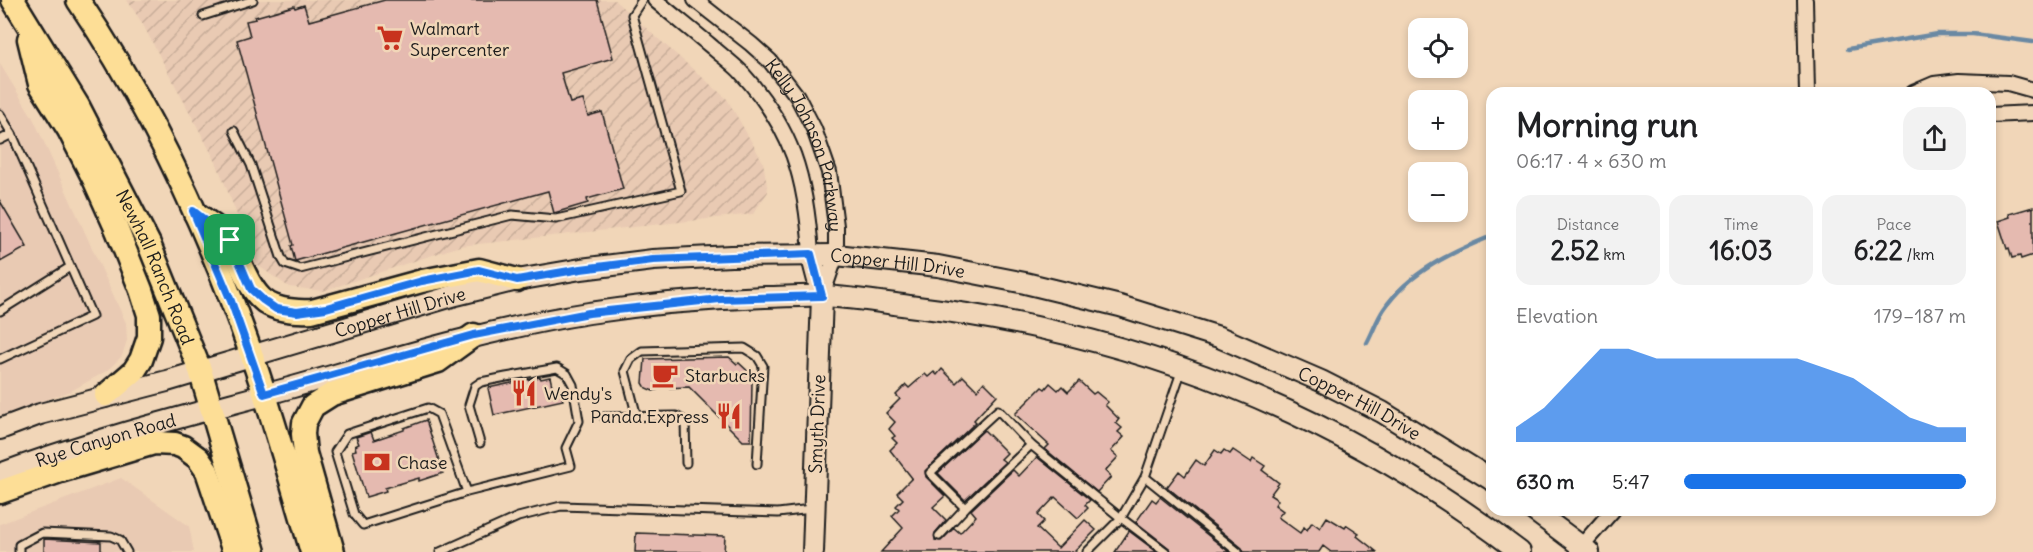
<!DOCTYPE html>
<html lang="en">
<head>
<meta charset="utf-8">
<style>
	:root { --surface:#fff; --page:#f2f2f2; --text:#202124; --muted:#757577; --accent:#1a73e8 }
	body { margin:0; font-family:Delius,sans-serif; background:var(--page); color:var(--text); height:100vh; display:flex; flex-direction:column; font-size:22px; white-space:nowrap }
	* { box-sizing:border-box; margin:0 }
	p { font-size:20px; color:var(--muted) }
	.icon { flex:none; width:33px; height:33px; fill:none; stroke:currentColor; stroke-width:2; stroke-linecap:round; stroke-linejoin:round }
	.map { position:relative; flex:1; overflow:hidden }
	.panel { position:absolute; left:1486px; top:87px; width:510px; height:429px; display:flex; flex-direction:column; background:var(--surface); border-radius:18px; box-shadow:0 3px 9px #0003 }
	.panel>* { flex:none }
	.buttons { position:absolute; left:1408px; top:18px; display:grid; gap:12px }
	.buttons a { display:grid; place-items:center; width:60px; height:60px; border-radius:12px; background:var(--surface); box-shadow:0 3px 9px #0003; font-size:30px }
	.pin { position:absolute; display:grid; place-items:center; width:51px; height:51px; color:#fff; margin:-26px; border-radius:12px; box-shadow:0 3px 9px #0006 }
	.round { display:grid; place-items:center; flex:none; width:63px; height:63px; border-radius:18px; background:var(--page) }
	.overview { display:flex; align-items:center; justify-content:space-between; height:102px; padding:0 30px }
	h1 { font-size:33px; font-weight:800; line-height:45px }
	.stats { display:grid; grid-template-columns:repeat(3,1fr); gap:9px; height:102px; padding:6px 30px }
	.stats div { display:grid; align-content:center; border-radius:15px; background:var(--page); text-align:center }
	.stats b { font-size:26px; font-weight:800 }
	.stats small { font-size:16px; font-weight:400 }
	.stats p { font-size:16px }
	.chart { height:168px; padding:12px 30px }
	.chart p { display:flex; justify-content:space-between }
	.chart svg { width:100%; height:108px; margin-top:6px; fill:var(--accent); opacity:.7 }
	ul { padding:0 30px; list-style:none; font-size:20px }
	li { display:grid; grid-template-columns:96px 72px 1fr; align-items:center; height:45px }
	li i { height:15px; border-radius:8px; background:var(--accent) }
	.map>svg:first-child { display:block }
	.built { fill:#e9cab3 }
	.industrial { fill:url(#industrial-furrows) }
	.lines { fill:none; stroke-linecap:round; stroke-linejoin:round }
	.stream { stroke:#6b89a3; stroke-width:4.5 }
	.building { fill:#e5bab0; stroke:#1c1c1c; stroke-width:1.5 }
	.lane-casing { stroke:#1c1c1c; stroke-width:11 }
	.street-casing { stroke:#1c1c1c; stroke-width:18 }
	.secondary-casing { stroke:#1c1c1c; stroke-width:24 }
	.primary-casing { stroke:#1c1c1c; stroke-width:27 }
	.lane { stroke:#f1d6b8; stroke-width:7 }
	.street { stroke:#f1d6b8; stroke-width:14 }
	.secondary { stroke:#f1d6b8; stroke-width:20 }
	.primary { stroke:#fdde96; stroke-width:22 }
	.route-casing { stroke:#fff; stroke-width:12 }
	.route { stroke:#1a73e8; stroke-width:8 }
	.labels { text-anchor:middle; dominant-baseline:central; stroke-width:5; stroke-linejoin:round; paint-order:stroke }
	.poi-label { font-size:18px; fill:#1c1c1c; stroke:#f1d6b8; text-anchor:start }
	.street-label { font-size:18px; fill:#1c1c1c; stroke:#f1d6b8 }
</style>
</head>
<body>
<div class="map">
<svg width="2033" height="552" viewBox="0 0 2033 552">
	<defs>
		<pattern id="industrial-furrows" width="10" height="10" patternUnits="userSpaceOnUse" patternTransform="scale(1.5)"><rect width="10" height="10" fill="#e9cab3"/><path d="M-1 1l2-2M0 10L10 0M9 11l2-2" fill="none" stroke="#c7ad99"/></pattern>
	</defs>
	<rect width="100%" height="100%" fill="#f1d6b8"/>
	<filter id="ink" filterUnits="userSpaceOnUse"><feTurbulence type="fractalNoise" baseFrequency=".0167" numOctaves="2"/><feDisplacementMap in="SourceGraphic" scale="12" xChannelSelector="R" yChannelSelector="G"/><feConvolveMatrix kernelMatrix="1 2 1 2 8 2 1 2 1" color-interpolation-filters="sRGB"/></filter>
	<g filter="url(#ink)">
		<!-- built -->
		<g class="built">
			<path d="M0,64L33,118L126,323L127,340L122,356L108,370L71,391L0,416Z"/>
			<path d="M121,478L189,526L194,552H0V524Z"/>
		</g>
		<!-- industrial -->
		<path class="industrial" d="M127,0H614L727,99L763,162L768,192L753,214L460,246L323,291L289,287L257,265L216,162L142,23Z"/>
		<g class="lines">
			<!-- stream -->
			<g class="stream">
				<path d="M1848,49L1937,34H1973L2033,42"/>
				<path d="M1367,343C1373,332 1377,319 1384,309C1409,272 1452,252 1492,236"/>
			</g>
		</g>
		<!-- building -->
		<g class="building">
			<path d="M385,0H597L613,58L561,73L570,103L583,100L588,116L602,112L623,189L587,199L588,203L554,213L548,191L295,261L291,246L293,245L237,40L250,36L246,21L256,19L255,17L294,6L295,8L304,5L309,21Z"/>
			<path d="M0,201L27,247L0,262Z"/>
			<path d="M2033,207V255L2021,259L2020,256L2012,258L2009,248L2007,249L1998,221L2010,217L2009,214Z"/>
			<path d="M729,357L737,364L739,363L755,378L752,381L751,441H743L689,387L662,388L653,391L646,388L643,383L645,359Z"/>
			<path d="M942,369L956,383L963,376L977,390L984,382L997,395L974,420L976,422L925,471L926,477L945,496L933,507L946,520L935,533V540L941,541L954,528L960,533L976,516L971,510L1013,470L1019,476L1037,457L1090,500L1085,505L1088,508L1078,518L1055,497L1038,515L1044,521L1037,528L1058,548L1085,520L1096,530L1074,552H881L903,528L892,516L899,509L896,506L903,499L897,493L912,478L890,450L897,443L892,438L895,436L889,429L895,422L886,413L900,399L896,395L906,385L909,388L925,374L928,377L934,372L937,375Z"/>
			<path d="M540,377L541,379L550,377L553,390L560,388L563,400L494,415L488,388Z"/>
			<path d="M1079,381L1093,394L1096,392L1108,402L1105,405L1119,419L1116,423L1122,428L1118,432L1124,437L1111,451L1118,457L1105,471L1111,477L1097,492L1045,449L1049,445L1015,414L1042,387L1045,389L1050,383L1058,390L1062,386L1068,392Z"/>
			<path d="M426,420L443,473L419,481V478L385,488L386,491L366,497L352,451L356,450L355,446L359,444L356,437L371,432L374,440L404,430V428Z"/>
			<path d="M984,430L1007,453L1001,459L1005,462L965,500L938,473Z"/>
			<path d="M1215,450L1221,454L1224,450L1230,454L1233,450L1251,462L1253,458L1265,466L1262,470L1279,483L1270,495L1278,500L1275,505L1283,511L1278,517L1300,533L1304,527L1307,530L1312,522L1320,528L1327,517L1345,528L1347,525L1359,533L1357,536L1377,552H1331L1323,546L1319,552H1244L1242,548L1167,487L1179,471L1185,476L1196,460L1204,466Z"/>
			<path d="M1160,497L1229,552H1172L1169,548L1136,522L1152,499L1156,502Z"/>
			<path d="M1129,531L1157,552H1115Z"/>
			<path d="M636,533L725,536L724,552H635Z"/>
			<path d="M44,539L101,542V552H44Z"/>
		</g>
		<g class="lines">
			<!-- lane casing -->
			<g class="lane-casing">
				<g id="lane">
					<path d="M203,16L253,0"/>
					<path d="M0,114L12,134L92,316L0,359"/>
					<path d="M234,131L251,165L281,257L285,264L300,269L512,215L556,219L681,191L632,15L642,0"/>
					<path d="M0,140L12,134"/>
					<path d="M0,311L70,267"/>
					<path d="M604,417L676,416L685,421L686,463"/>
					<path d="M637,417L625,371L631,359L642,351L744,348L757,356L763,366L757,464"/>
					<path d="M1145,477L1238,552"/>
					<path d="M467,492L439,414L428,408L347,434L335,452L354,514L363,525L467,492L571,466L566,448L579,421L573,385L567,374L557,368L506,377L481,382L475,386L469,405L480,443"/>
					<path d="M965,508L930,473L998,410L1031,445L1121,518L1166,552"/>
					<path d="M939,536L965,508L1031,445"/>
					<path d="M19,552V545L42,533L111,536L120,540L127,552"/>
					<path d="M440,552L518,517L561,506L778,513L811,509"/>
					<path d="M1087,552L1121,518L1145,477L1182,369"/>
				</g>
			</g>
			<!-- street casing -->
			<g class="street-casing">
				<g id="street">
					<path d="M655,0C674,16 693,31 712,47C721,55 731,62 740,71C793,129 806,177 811,254"/>
					<path id="s1" d="M695,0L751,44L770,61L797,96L814,129L829,172L836,226V255L822,296"/>
					<path d="M1805,0L1807,93"/>
					<path d="M1913,93L1934,84L1959,81L2008,83L2033,90"/>
					<path d="M1990,115L2033,113"/>
					<path d="M1577,551L1613,510"/>
				</g>
			</g>
			<!-- secondary casing -->
			<g class="secondary-casing">
				<g id="secondary">
					<path d="M811,254L822,296L813,552"/>
					<path id="s2" d="M0,429L40,414L167,381L456,295L517,280L581,269L653,260L731,256L836,255L938,266L1025,283L1120,306L1219,337L1321,381L1382,412L1492,480"/>
					<path id="s3" d="M0,474C95,438 195,414 293,387C391,359 488,329 589,313C647,304 706,299 765,297C783,297 802,295 821,296C850,297 880,302 909,306C1137,333 1337,412 1520,552"/>
					<path d="M1533,510L1589,552"/>
				</g>
			</g>
			<!-- primary casing -->
			<g class="primary-casing">
				<g id="primary">
					<path id="s4" d="M13,0L78,106L149,244L200,370L254,552"/>
					<path d="M78,0C151,108 209,233 252,356C274,420 293,487 312,552"/>
					<path d="M29,39L40,84L69,130L94,179L117,230L141,290L149,315V337L141,360L134,371L106,395"/>
					<path d="M195,213C206,221 220,229 229,239C233,245 236,254 239,261C256,300 266,313 312,311L422,281L479,270L517,280"/>
					<path d="M0,492L60,471L154,443L175,444L183,447L198,458L207,471L234,552"/>
					<path d="M333,552L305,453L303,434L304,423L313,406L332,394L438,361L474,335"/>
				</g>
			</g>
			<!-- lane -->
			<use href="#lane" class="lane"/>
			<!-- street -->
			<use href="#street" class="street"/>
			<!-- secondary -->
			<use href="#secondary" class="secondary"/>
			<!-- primary -->
			<use href="#primary" class="primary"/>
		</g>
	</g>
	<g class="lines" filter="url(#ink)">
		<!-- route casing -->
		<g class="route-casing">
			<path id="route" d="M193,211L230,240L251,289L263,300L276,309L297,312L326,308L422,281L479,270L517,280L581,269L653,260L811,254L822,296L720,299L589,313L474,335L264,394L231,301Z"/>
		</g>
		<!-- route -->
		<use href="#route" class="route"/>
	</g>
	<!-- icons -->
	<defs>
		<g id="supermarket-bare" transform="scale(2.07)"><path d="M-6-5.5h2.5l.6 2H6L4.5 2H-2.5L-4.4-4H-6ZM-1.5 3.2a1.3 1.3 0 1 0 .1 0ZM3 3.2a1.3 1.3 0 1 0 .1 0Z" fill="#c8321e" stroke="#f1d6b8" stroke-width="2.5" paint-order="stroke"/></g>
		<g id="cafe-bare" transform="scale(2.07)"><path d="M-5.5-4.5H6V0H3Q3 3.5 0 3.5H-2.5Q-5.5 3.5-5.5 0ZM3-3.2v2h1.7v-2ZM-6 4.5H4V6H-6Z" fill="#c8321e" stroke="#f1d6b8" stroke-width="2.5" paint-order="stroke"/></g>
		<g id="restaurant-bare" transform="scale(2.07)"><path d="M-5-6h1v4h1v-4h1v4h1v-4h1v5L-1.5 .5V6h-2V.5L-5-1ZM5-6V6H3V1.5H1.5Q1.5-4 5-6Z" fill="#c8321e" stroke="#f1d6b8" stroke-width="2.5" paint-order="stroke"/></g>
		<g id="bank-bare" transform="scale(2.07)"><path d="M-6-4H6V4H-6ZM0-2.3a2.3 2.3 0 1 0 0 4.6a2.3 2.3 0 1 0 0-4.6Z" fill="#c8321e" stroke="#f1d6b8" stroke-width="2.5" paint-order="stroke"/></g>
	</defs>
	<g fill-rule="evenodd">
		<use href="#supermarket-bare" x="390" y="38"/>
		<use href="#cafe-bare" x="665" y="375"/>
		<use href="#restaurant-bare" x="524" y="393"/>
		<use href="#restaurant-bare" x="729" y="416"/>
		<use href="#bank-bare" x="377" y="462"/>
	</g>
	<g class="labels">
		<!-- poi labels -->
		<g class="poi-label">
			<text x="410" y="28">Walmart<tspan x="410" dy="21">Supercenter</tspan></text>
			<text x="685" y="375">Starbucks</text>
			<text x="544" y="393">Wendy's</text>
			<text x="709" y="416" text-anchor="end">Panda Express</text>
			<text x="397" y="462">Chase</text>
		</g>
		<!-- street labels -->
		<g class="street-label">
			<text stroke="none"><textPath href="#s1" startOffset="190">Kelly Johnson Parkway</textPath></text>
			<text stroke="none"><textPath href="#s2" startOffset="921">Copper Hill Drive</textPath></text>
			<text stroke="none"><textPath href="#s4" startOffset="303">Newhall Ranch Road</textPath></text>
			<text stroke="none"><textPath href="#s2" startOffset="417">Copper Hill Drive</textPath></text>
			<text stroke="none"><textPath href="#s2" startOffset="1407">Copper Hill Drive</textPath></text>
			<text transform="translate(817 424) rotate(-88)">Smyth Drive</text>
			<text stroke="none"><textPath href="#s3" startOffset="111">Rye Canyon Road</textPath></text>
		</g>
	</g>
</svg>
<div class="buttons">
<a><svg class="icon" aria-label="locate" viewBox="0 0 24 24"><circle cx="12" cy="12" r="6"/><path d="M12 2v4M12 18v4M2 12h4M18 12h4"/></svg></a>
<a>+</a>
<a>−</a>
</div>
<div class="pin" style="left:230px;top:240px;background:#1e9e55"><svg class="icon" aria-label="arrive" viewBox="0 0 24 24"><path d="M6 21V4h12l-3 4 3 4H6"/></svg></div>
<section class="panel">
<div class="overview"><div><h1>Morning run</h1><p>06:17 · 4 × 630 m</p></div><a class="round"><svg class="icon" aria-label="share" viewBox="0 0 24 24"><path d="M12 15V3M7 8l5-5 5 5M5 13v7h14v-7"/></svg></a></div>
<div class="stats">
<div><p>Distance</p><b>2.52<small> km</small></b></div>
<div><p>Time</p><b>16:03</b></div>
<div><p>Pace</p><b>6:22<small> /km</small></b></div>
</div>
<div class="chart"><p><span>Elevation</span>179–187 m</p>
<svg viewBox="0 0 160 44" preserveAspectRatio="none"><path d="M0 44V38L10 30L20 18L30 6L40 6L50 10L60 10L70 10L80 10L90 10L100 10L110 14L120 18L130 26L140 34L150 38L160 38V44z"/></svg>
</div>
<ul>
<li><b>630 m</b>5:47<i style="width:100%"></i></li>
</ul>
</section>
</div>
</body>
</html>
